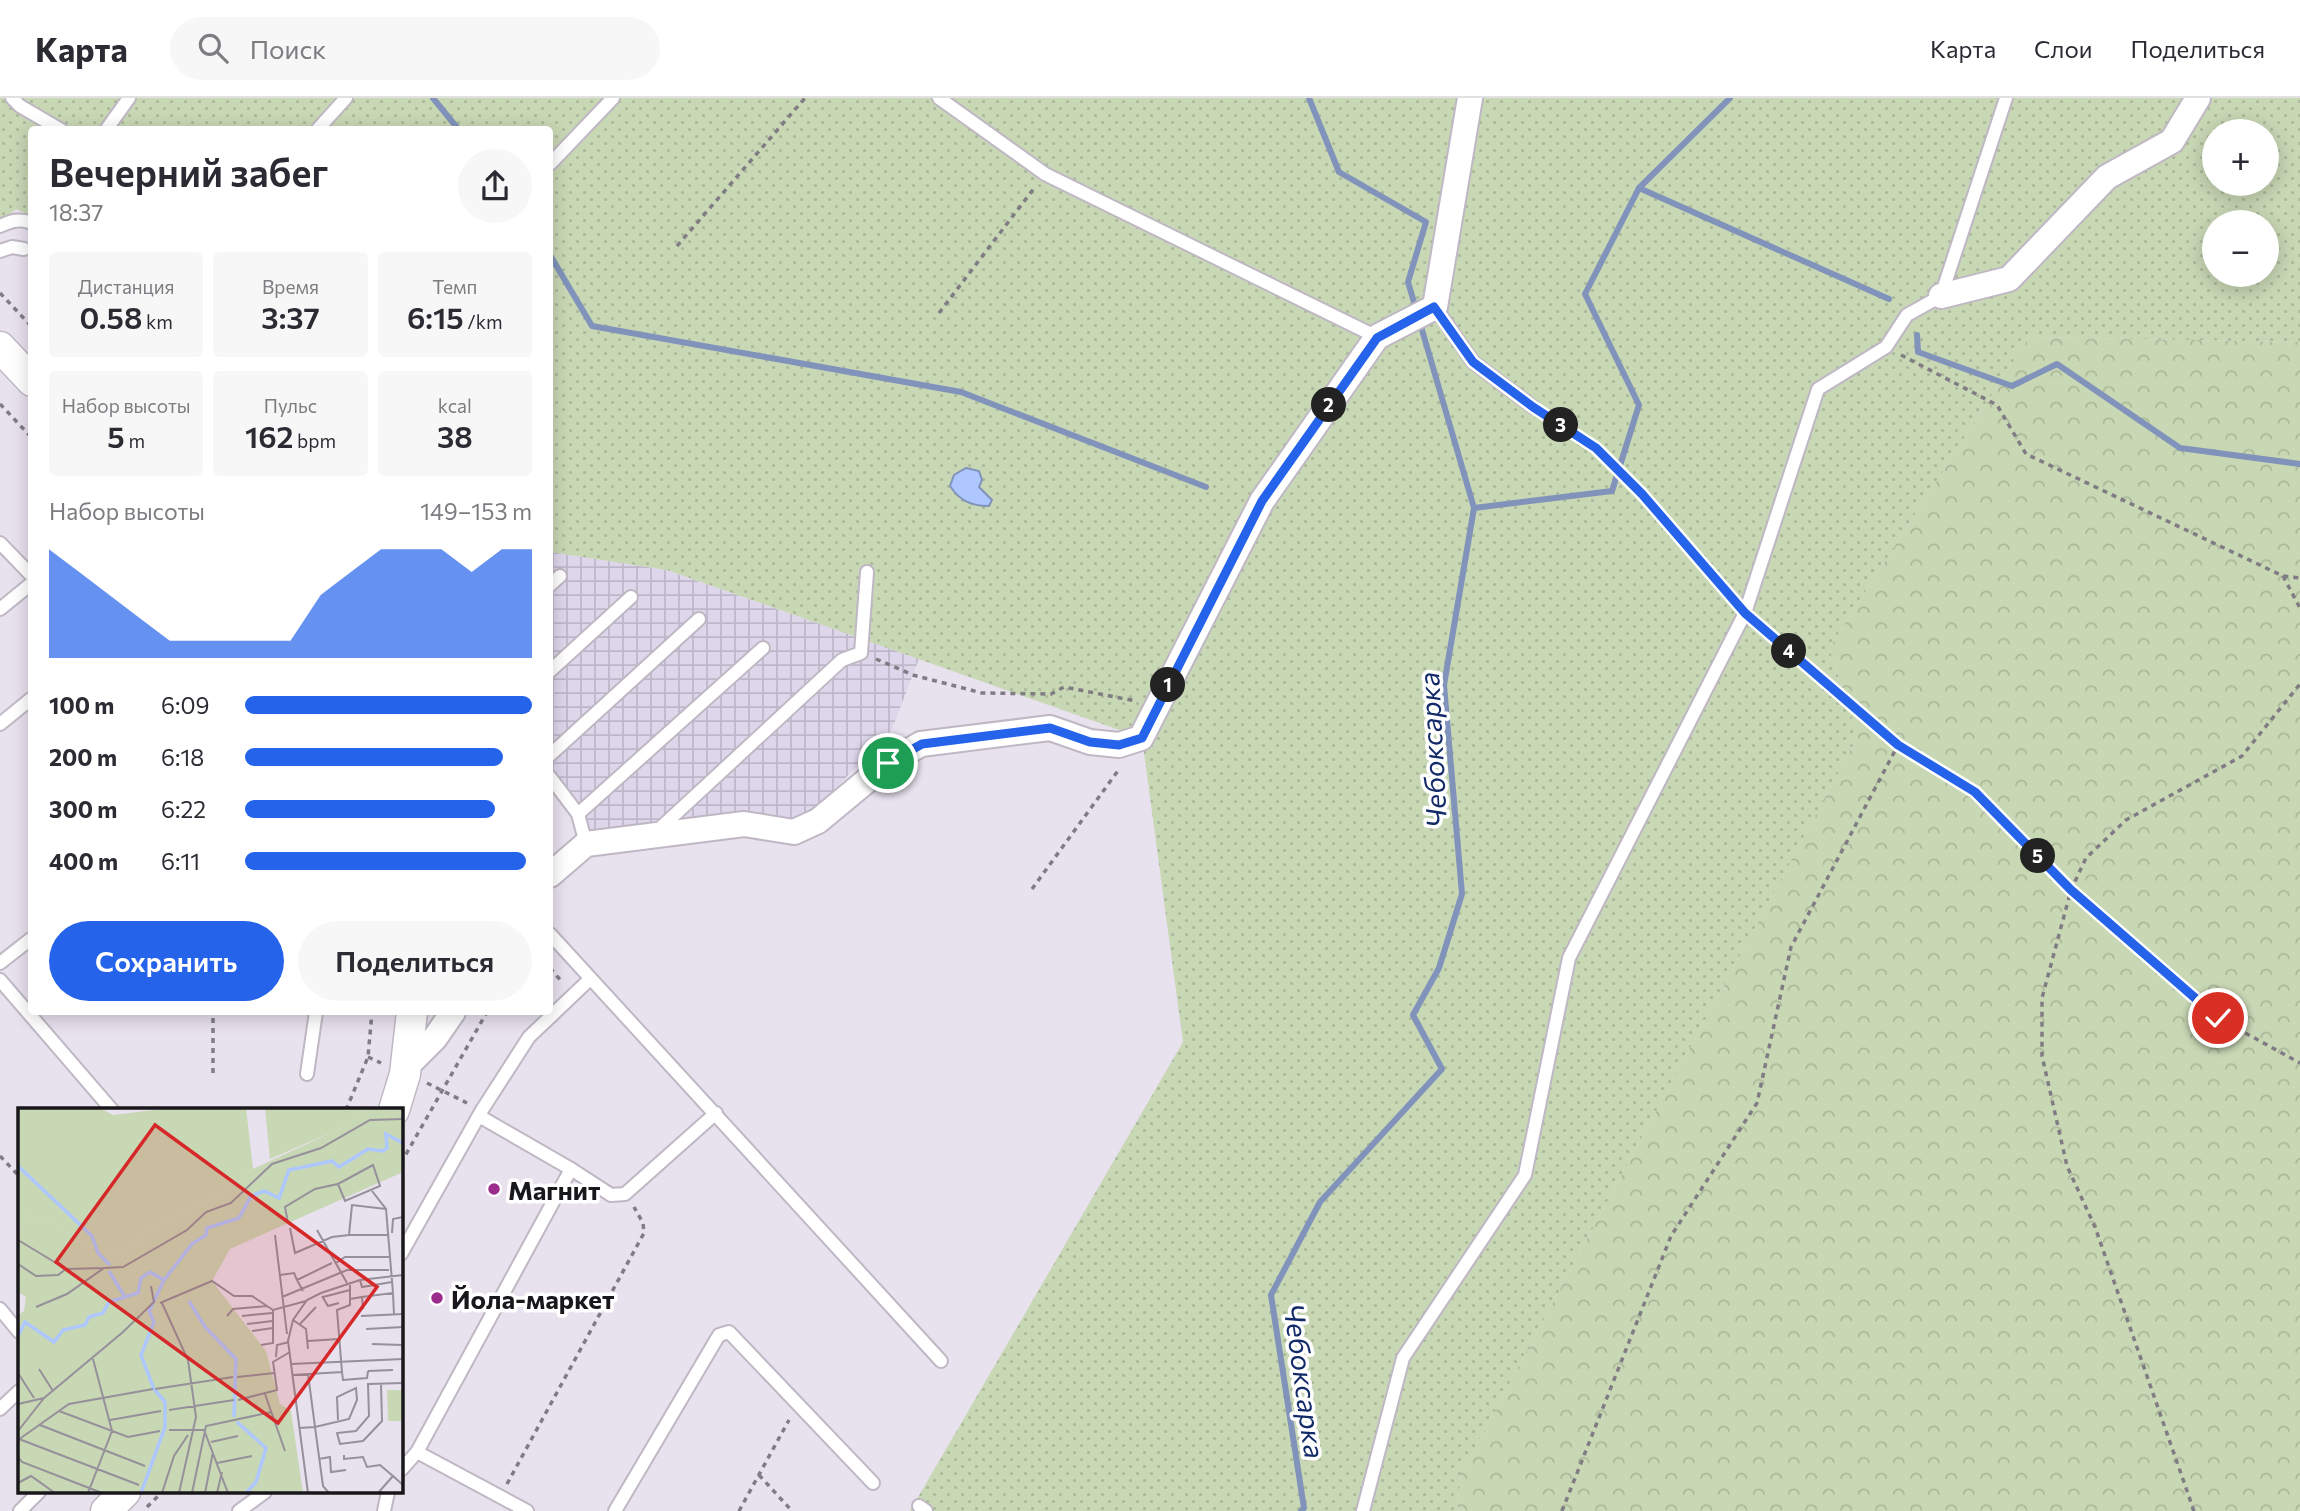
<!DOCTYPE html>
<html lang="ru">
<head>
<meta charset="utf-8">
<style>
	:root { --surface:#fff; --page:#f7f7f7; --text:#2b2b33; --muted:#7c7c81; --line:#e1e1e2; --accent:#2563eb }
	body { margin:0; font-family:Commissioner,sans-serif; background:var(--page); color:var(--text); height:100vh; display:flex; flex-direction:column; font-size:26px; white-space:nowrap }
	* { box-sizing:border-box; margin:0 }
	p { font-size:23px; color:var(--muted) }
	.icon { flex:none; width:38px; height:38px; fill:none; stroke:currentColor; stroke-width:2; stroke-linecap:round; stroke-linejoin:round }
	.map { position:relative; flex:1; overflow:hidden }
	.drawer { position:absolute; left:28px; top:28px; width:525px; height:889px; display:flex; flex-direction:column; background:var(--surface); border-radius:7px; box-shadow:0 4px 18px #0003 }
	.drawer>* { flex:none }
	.buttons { position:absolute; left:2202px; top:21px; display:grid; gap:14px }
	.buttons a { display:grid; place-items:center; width:77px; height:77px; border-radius:50%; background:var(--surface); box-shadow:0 4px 18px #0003; font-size:35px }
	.pin { position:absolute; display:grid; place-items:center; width:60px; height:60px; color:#fff; margin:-30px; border:4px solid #fff; border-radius:50%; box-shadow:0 2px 7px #0007 }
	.km { position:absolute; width:35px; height:35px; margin:-18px; border-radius:50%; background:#222; color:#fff; font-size:19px; line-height:35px; text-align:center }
	.round { display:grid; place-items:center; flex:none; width:74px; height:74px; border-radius:37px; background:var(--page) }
	.summary { display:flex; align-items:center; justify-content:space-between; height:119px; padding:0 21px }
	h1 { font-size:38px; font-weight:600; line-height:52px }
	.figures { display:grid; grid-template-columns:repeat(3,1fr); gap:10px; height:119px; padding:7px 21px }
	.figures div { display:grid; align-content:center; border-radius:7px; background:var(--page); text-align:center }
	.figures b { font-size:30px; font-weight:600 }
	.figures small { font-size:19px; font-weight:400 }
	.figures p { font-size:19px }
	.chart { height:196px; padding:14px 21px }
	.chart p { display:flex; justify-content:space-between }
	.chart svg { width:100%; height:126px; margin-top:7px; fill:var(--accent); opacity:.7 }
	.action { display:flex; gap:14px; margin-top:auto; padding:14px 21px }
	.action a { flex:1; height:80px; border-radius:42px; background:var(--accent); color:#fff; font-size:28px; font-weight:600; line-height:80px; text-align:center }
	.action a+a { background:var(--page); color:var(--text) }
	ul { padding:0 21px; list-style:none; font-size:23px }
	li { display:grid; grid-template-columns:112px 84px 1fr; align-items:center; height:52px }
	li i { height:18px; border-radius:9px; background:var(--accent) }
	header { display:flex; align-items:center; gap:42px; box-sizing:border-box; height:98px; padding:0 35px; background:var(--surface); border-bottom:2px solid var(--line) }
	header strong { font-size:33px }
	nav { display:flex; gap:38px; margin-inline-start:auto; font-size:24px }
	.search { width:490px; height:63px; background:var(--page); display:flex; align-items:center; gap:18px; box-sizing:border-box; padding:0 24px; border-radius:38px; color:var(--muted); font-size:26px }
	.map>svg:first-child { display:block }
	.industrial { fill:url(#industrial-grid) }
	.forest { fill:url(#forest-crowns) }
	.garden { fill:url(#garden-dots); fill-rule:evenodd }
	.water { fill:#aec8ff; stroke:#8193bb; stroke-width:2 }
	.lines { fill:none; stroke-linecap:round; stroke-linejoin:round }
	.stream { stroke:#8193bb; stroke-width:6 }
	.service-casing { stroke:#bfb8c4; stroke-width:16 }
	.minor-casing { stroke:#bfb8c4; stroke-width:28 }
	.tertiary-casing { stroke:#bfb8c4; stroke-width:33 }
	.path { stroke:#807c84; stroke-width:3.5; stroke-dasharray:5 5; stroke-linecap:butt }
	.service { stroke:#fff; stroke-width:12 }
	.minor { stroke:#fff; stroke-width:24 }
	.tertiary { stroke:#fff; stroke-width:30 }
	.route-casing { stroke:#fff; stroke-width:14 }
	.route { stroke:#2563eb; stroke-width:9 }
	.poi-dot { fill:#9c2c8b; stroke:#fff; stroke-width:2.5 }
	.labels { text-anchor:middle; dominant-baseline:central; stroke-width:7; stroke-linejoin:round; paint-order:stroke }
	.poi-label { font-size:26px; font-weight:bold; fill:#19171b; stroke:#fff; text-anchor:start }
	.water-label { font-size:28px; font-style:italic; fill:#122a68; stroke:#fff }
	.inset-river { fill:none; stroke:#aec8ff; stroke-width:3.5 }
	.inset-road { fill:none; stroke:#95909a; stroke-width:2 }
	.view { fill:#d62828; fill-opacity:0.15; stroke:#d62828; stroke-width:3.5 }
	.inset-edge { fill:none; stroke:#19171b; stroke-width:3.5 }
</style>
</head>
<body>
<header>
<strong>Карта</strong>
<div class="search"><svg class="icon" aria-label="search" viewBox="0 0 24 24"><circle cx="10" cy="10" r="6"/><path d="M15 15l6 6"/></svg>Поиск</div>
<nav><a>Карта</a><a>Слои</a><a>Поделиться</a></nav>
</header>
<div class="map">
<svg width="2300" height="1413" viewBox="0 0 2300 1413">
	<defs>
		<pattern id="industrial-grid" width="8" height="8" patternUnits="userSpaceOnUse" patternTransform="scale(1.75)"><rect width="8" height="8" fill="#ded6eb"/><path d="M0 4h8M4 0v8" fill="none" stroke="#beb7c9"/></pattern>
		<pattern id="forest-crowns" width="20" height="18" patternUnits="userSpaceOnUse" patternTransform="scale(1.75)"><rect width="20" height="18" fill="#c8d7b4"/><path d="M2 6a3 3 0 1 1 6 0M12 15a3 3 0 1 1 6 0" fill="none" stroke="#abb89a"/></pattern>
		<pattern id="garden-dots" width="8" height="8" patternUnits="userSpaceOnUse" patternTransform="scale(1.75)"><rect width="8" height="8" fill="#c8d7b4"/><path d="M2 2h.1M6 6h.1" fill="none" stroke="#abb89a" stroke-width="1.8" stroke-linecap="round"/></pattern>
	</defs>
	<rect width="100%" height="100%" fill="#e8e1ee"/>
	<!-- industrial -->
	<path class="industrial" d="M550,454L666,472L919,561L892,631L794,734L586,746L578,716L550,679Z"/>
	<!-- forest -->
	<path class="forest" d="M2029,239L2300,244V1413H1457L1461,1375L1858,638L1829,550Z"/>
	<!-- garden -->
	<path class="garden" d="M0,0H2300V244L2029,239L1829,550L1858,638L1461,1375L1457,1413H910L1183,944L1142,640L667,472L550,454V32H32L31,118L16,111L0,124ZM2214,33H2266V86H2214ZM2214,124H2266V177H2214Z"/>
	<!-- water -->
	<path class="water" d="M966,370L979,373L982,382L979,389L992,402L989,408C971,408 960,403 950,388L954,377Z"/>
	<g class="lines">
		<!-- stream -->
		<g class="stream">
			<path d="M433,0L459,32"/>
			<path d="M1309,0L1339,74L1426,124L1408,184L1416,211"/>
			<path d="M1639,90L1889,201"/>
			<path d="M550,157L592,228L961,294L1206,389"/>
			<path d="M1420,225L1474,410"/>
			<path d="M1917,237L1918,254L2012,288L2057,266L2180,350L2300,366"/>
			<path d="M1301,1413L1304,1410L1271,1197L1320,1104L1442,971L1413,917L1439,870L1462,796L1444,587L1474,410L1612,393L1639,307L1585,196L1639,90L1730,0"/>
		</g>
		<!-- service casing -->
		<g class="service-casing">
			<g id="service">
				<path d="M12,0L20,8L61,32"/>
				<path d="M939,0L1045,76L1377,239"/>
				<path d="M106,32L129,0"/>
				<path d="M317,32L346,0"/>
				<path d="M550,66L613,0"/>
				<path d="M0,128C11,123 20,120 32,125"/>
				<path d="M0,153L12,149L24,151"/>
				<path d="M1435,209L1473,264L1533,309"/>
				<path d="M0,445L32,478"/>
				<path d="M550,487L560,478"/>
				<path d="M0,511L32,485"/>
				<path d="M550,573L631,499"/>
				<path d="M0,626L32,600"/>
				<path d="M550,657L699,521"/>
				<path d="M550,679L578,716L586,746"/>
				<path d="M578,716L763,550"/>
				<path d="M656,734L842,562L861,555L867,474"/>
				<path d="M550,836L941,1263"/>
				<path d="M0,865L32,840"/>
				<path d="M0,882L112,1012"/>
				<path d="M307,976L316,914"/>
				<path d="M571,1071L611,1097L625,1096L716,1015"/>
				<path d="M401,1156L482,1012L529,939L590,881"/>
				<path d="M0,1211L19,1234"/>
				<path d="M0,1311L19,1293"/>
				<path d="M417,1354L571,1071L479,1018"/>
				<path d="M401,1372L417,1354L527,1413"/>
				<path d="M919,1408L926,1413"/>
				<path d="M20,1413L39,1394"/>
				<path d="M239,1413L265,1394"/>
				<path d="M384,1413L388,1394"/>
				<path d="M615,1413L719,1237L729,1234L873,1385"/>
				<path d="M1363,1413L1403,1260L1525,1077L1569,860L1745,515L1818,291L1886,249L1907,217L1941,198L2006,0"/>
			</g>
		</g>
		<!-- minor casing -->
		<g class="minor-casing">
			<g id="minor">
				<path d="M1941,198L2009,181L2107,79L2172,43L2198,0"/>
				<path d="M550,777L586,746L744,726L794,734L818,723L888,665L921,646L1050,630L1090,644L1119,647L1141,640L1262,403L1377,239L1435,209L1470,0"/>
				<path d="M406,969L435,940L453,914"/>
			</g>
		</g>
		<!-- tertiary casing -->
		<g class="tertiary-casing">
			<g id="tertiary">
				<path d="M0,249L32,283"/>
				<path d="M394,1012L405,976L412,914"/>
				<path d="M106,1413L125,1394"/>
			</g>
		</g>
		<!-- path -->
		<g class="path">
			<path d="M677,148L805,0"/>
			<path d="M0,195L32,229"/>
			<path d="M939,215L1035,89"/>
			<path d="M1901,257L1997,307L2026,356L2283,478L2300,480"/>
			<path d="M0,306L32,340"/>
			<path d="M1547,317L1596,350L1642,396L1732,500"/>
			<path d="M2283,478L2300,510"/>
			<path d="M1757,525L1898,647L1975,694L2071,792L2218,920L2300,965"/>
			<path d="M876,561L913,577L982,595L1051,596L1064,589L1136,603"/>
			<path d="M1032,791L1120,670"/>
			<path d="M550,870L563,885"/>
			<path d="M368,959L381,965"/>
			<path d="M213,975V914"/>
			<path d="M427,985L467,1005"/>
			<path d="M346,1012L368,959L372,914"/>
			<path d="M0,1058L19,1078"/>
			<path d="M401,1065L487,914"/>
			<path d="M759,1377L792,1413"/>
			<path d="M507,1386L644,1135L643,1125L634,1109"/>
			<path d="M147,1409L162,1394"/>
			<path d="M739,1413L789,1322"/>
			<path d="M1562,1413L1671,1138L1757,1005L1791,849L1898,647"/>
			<path d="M2194,1413L2095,1129L2067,1068L2042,958V900L2071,792L2086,760L2126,722L2242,658L2300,586"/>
		</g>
		<!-- service -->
		<use href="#service" class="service"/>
		<!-- minor -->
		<use href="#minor" class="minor"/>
		<!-- tertiary -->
		<use href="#tertiary" class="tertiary"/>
	</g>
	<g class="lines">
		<!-- route casing -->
		<g class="route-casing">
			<path id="route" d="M888,665L922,646L1050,630L1090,644L1119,647L1142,640L1262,403L1377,240L1434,209L1473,264L1533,309L1596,350L1642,396L1745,515L1898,647L1975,694L2071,792L2218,920"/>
		</g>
		<!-- route -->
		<use href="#route" class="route"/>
	</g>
	<!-- markers -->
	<g class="poi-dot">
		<circle cx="494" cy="1091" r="7"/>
		<circle cx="437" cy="1200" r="7"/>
	</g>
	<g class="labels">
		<!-- poi labels -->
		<g class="poi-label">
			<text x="508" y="1091">Магнит</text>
			<text x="451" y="1200">Йола-маркет</text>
		</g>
		<!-- water labels -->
		<g class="water-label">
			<text transform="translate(1432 652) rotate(-93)">Чебоксарка</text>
			<text transform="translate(1305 1283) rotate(82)">Чебоксарка</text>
		</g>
	</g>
	<!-- overview -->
	<g transform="translate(18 1010)">
		<rect width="385" height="385" fill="#e8e1ee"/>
		<path d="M0,0H82L95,7L152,0H228L235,61L215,80L125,123L122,134L81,150L34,114L12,107L0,127ZM247,0H353L319,22L252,51Z" fill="#c8d7b4"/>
		<path d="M353,0H385V64L212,141L194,173L248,243L262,296L273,303L285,385H0V207L6,203L8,189L0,184V127L12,107L34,114L81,150L122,134L125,123L215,80L235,61L319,22Z" fill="#c8d7b4"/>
		<path d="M369,282H385V313H370Z" fill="#c8d7b4"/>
		<path class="inset-river" d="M0,58L74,128L80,145L92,157M91,163L107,189M171,193L187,219L218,251L216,309M0,228L7,214L36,234L45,222L67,217L71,209L85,205L91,194L120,185L123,170L132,164L146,172L174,136L188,127L189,120L221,110L233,88L246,83L261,90L271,62L314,53L321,59L350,41L365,43L369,40L368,26L385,35M219,314L248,340L238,374L228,385M123,385L147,319V294L136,281L123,247L136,214L131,203L146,172"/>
		<path class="inset-road" d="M368,101L334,97L331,127H370M385,109V69M270,115L267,99L297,81L320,76L327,93L362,78L355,57L320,76M272,120L277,145L314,129L331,127M299,122L329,175M374,125L375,111L385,109M257,127L269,226M0,132L48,161L40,167L18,168L0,156M318,155L327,149H371M48,161L86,160M262,167L276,165L279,172M342,172L344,179L374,174M285,183L279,172L314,155M375,185L376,207M304,188L310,198L321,195M264,189L329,162H371M305,189L332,182M344,189L375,185L368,101L354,83M332,191L344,189L345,201M142,195L194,173L216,188H234L255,202L288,193M144,195L170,252L178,309L161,385M18,199L49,186L86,160L105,159L169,122L188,104L213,95L254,56L303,40L352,12L385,11M209,208L215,201L249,198M224,208L254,205M343,208L385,206M275,212L288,221L290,241M229,216L254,213M282,216L298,199M348,221L385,219M234,223L255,220M290,233L321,231M354,236L385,237M243,237L255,235V202M258,249L259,237L271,234M273,256L385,251M21,261L35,283M350,263L375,262M324,264L325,272L349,270L350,263M0,265L16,290M290,266L297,319L331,311L339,292L338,280L319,289L320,312M274,267L324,264L319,202L332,197V174M219,269L256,265M363,276L364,313L345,333L322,336L319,325L338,323L351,308L350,276H351L385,275M137,281L215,269M247,286L267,343M220,292L259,282L255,254L272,244M0,296L26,290L105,224L136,194L133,178M151,302L216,292M41,303L110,329L142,323M92,312L143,303M22,317L127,358M281,320L297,319L305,378L311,385M151,322H186L210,385M0,323L26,290M1,331L121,377M0,332L51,296L135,281M193,334L220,328M326,347V351L345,349L349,359L362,357L375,368M0,349L4,354L84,385M301,351L312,349L313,364L328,362M199,355L234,348M0,375L13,368L37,385M70,385L94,323L75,251M144,385L156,348L170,327M174,385L188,318L254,304M187,385L195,344M199,385L204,364M290,385L270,233L275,212L289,192L303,185L342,172L385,167M360,385L375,368L385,377"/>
		<path class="view" d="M137,17L359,179L260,315L38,154Z"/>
		<rect width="385" height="385" class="inset-edge"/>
	</g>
</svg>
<div class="buttons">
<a>+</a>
<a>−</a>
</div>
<div class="pin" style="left:888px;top:665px;background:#1e9e55"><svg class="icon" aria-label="arrive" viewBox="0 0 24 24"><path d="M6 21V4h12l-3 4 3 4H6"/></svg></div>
<div class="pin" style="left:2218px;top:920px;background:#d93025"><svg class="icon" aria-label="check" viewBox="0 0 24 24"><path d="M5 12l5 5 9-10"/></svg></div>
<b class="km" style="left:1168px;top:587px">1</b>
<b class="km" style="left:1329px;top:307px">2</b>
<b class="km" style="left:1561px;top:327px">3</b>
<b class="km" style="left:1789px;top:553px">4</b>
<b class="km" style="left:2038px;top:758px">5</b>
<section class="drawer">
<div class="summary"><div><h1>Вечерний забег</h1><p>18:37</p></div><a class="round"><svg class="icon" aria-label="share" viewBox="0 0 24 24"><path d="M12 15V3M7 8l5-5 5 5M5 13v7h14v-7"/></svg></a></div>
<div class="figures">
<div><p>Дистанция</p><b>0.58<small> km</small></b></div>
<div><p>Время</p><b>3:37</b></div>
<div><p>Темп</p><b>6:15<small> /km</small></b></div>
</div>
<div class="figures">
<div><p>Набор высоты</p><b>5<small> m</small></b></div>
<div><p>Пульс</p><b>162<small> bpm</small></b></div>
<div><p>kcal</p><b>38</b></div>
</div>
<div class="chart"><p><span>Набор высоты</span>149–153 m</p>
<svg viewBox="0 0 160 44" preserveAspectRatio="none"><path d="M0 44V6L10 14L20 22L30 30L40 38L50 38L60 38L70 38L80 38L90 22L100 14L110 6L120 6L130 6L140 14L150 6L160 6V44z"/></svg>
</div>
<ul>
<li><b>100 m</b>6:09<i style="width:100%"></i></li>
<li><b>200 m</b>6:18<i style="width:90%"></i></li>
<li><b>300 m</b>6:22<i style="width:87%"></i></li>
<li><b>400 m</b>6:11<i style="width:98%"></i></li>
</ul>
<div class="action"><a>Сохранить</a><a>Поделиться</a></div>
</section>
</div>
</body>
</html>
